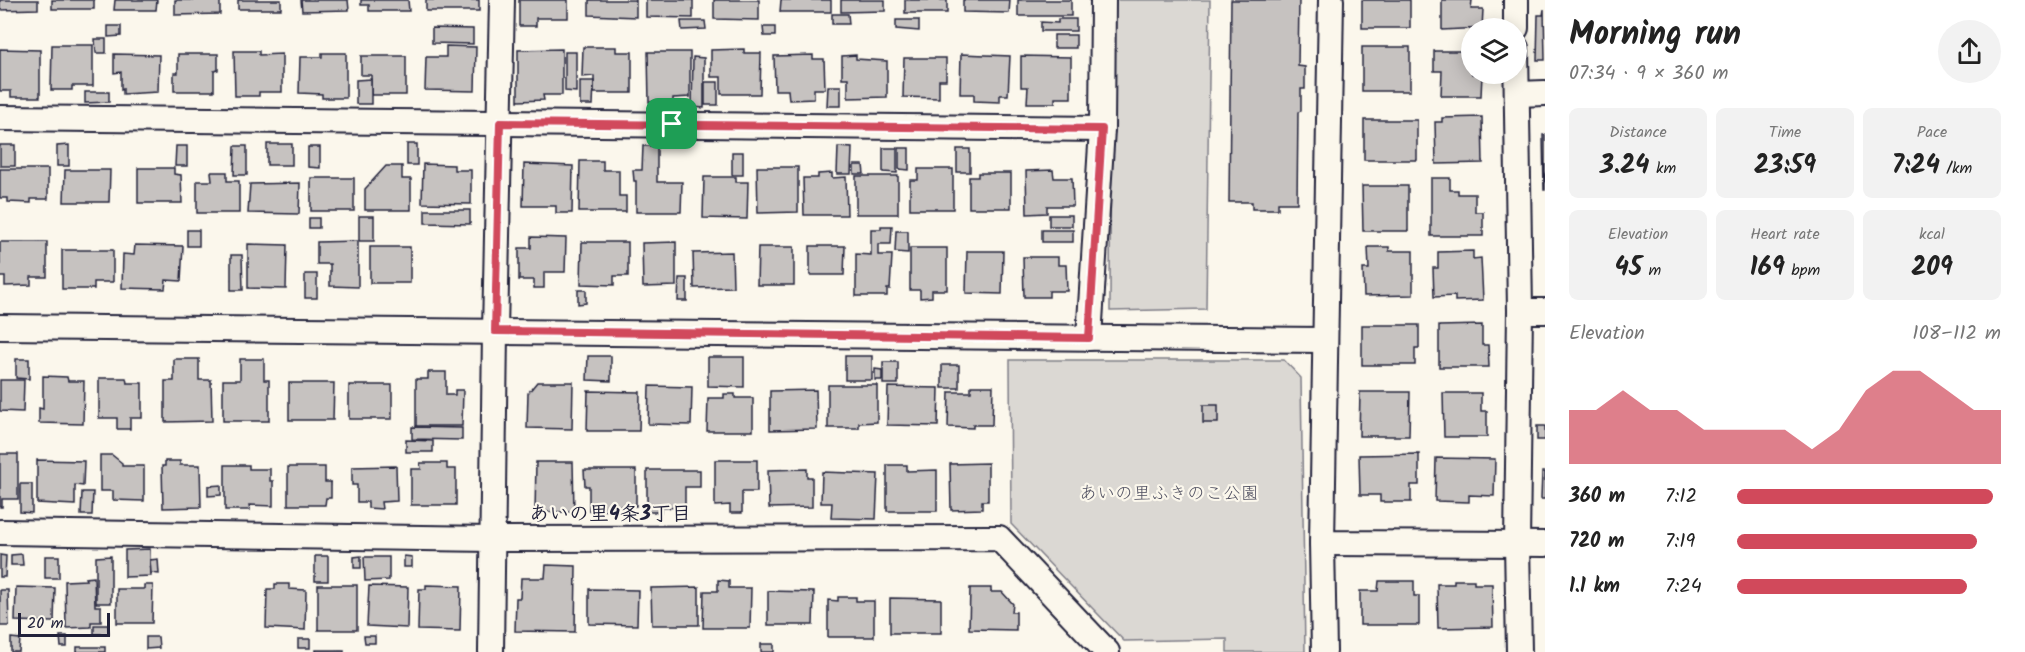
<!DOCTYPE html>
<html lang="en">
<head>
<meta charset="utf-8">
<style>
	:root { --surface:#fff; --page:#f2f2f2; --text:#222; --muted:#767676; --accent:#d1495b }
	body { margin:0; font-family:Kalam,"Klee One",sans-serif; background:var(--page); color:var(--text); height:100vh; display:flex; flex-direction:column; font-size:22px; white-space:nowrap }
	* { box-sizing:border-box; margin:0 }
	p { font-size:20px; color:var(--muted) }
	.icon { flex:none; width:33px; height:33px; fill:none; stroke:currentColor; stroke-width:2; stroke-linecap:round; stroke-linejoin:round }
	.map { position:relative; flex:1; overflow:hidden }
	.drawer { display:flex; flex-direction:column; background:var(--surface); width:480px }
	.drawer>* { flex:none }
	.controls { position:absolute; left:1461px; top:18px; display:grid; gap:12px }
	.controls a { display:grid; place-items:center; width:66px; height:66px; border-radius:50%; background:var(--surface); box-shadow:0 3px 15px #0003; font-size:30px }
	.scale { position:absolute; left:18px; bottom:15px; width:92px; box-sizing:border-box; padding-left:6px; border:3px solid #22223b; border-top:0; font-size:16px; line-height:21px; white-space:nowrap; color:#22223b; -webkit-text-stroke:4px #fbf7ec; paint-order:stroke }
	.pin { position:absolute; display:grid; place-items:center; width:51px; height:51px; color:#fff; margin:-26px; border-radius:12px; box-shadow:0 3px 9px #0006 }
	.round { display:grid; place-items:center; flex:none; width:63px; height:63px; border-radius:32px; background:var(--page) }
	.headline { display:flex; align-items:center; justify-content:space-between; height:102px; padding:0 24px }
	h1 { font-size:33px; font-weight:700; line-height:45px }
	.stats { display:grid; grid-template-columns:repeat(3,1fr); gap:9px; height:102px; padding:6px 24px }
	.stats div { display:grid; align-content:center; border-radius:9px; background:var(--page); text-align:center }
	.stats b { font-size:26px; font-weight:700 }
	.stats small { font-size:16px; font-weight:400 }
	.stats p { font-size:16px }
	.chart { height:168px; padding:12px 24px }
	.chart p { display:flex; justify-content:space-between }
	.chart svg { width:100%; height:108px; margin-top:6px; fill:var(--accent); opacity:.7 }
	ul { padding:0 24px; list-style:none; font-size:20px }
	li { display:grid; grid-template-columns:96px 72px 1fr; align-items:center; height:45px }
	li i { height:15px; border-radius:8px; background:var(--accent) }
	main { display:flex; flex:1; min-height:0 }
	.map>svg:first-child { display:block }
	.green { fill:#dbd8d3; stroke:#7e7d87; stroke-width:1.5 }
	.building { fill:#c6c2c0; stroke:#22223b; stroke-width:1.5 }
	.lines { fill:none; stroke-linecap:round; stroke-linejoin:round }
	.street-casing { stroke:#22223b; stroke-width:28 }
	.street { stroke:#fbf7ec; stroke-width:24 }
	.route-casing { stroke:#fff; stroke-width:12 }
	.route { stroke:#d1495b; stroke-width:8 }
	.labels { text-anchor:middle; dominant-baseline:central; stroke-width:4.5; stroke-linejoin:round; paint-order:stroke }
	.park-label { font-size:18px; fill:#505061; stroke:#fbf7ec }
	.neighbourhood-label { font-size:20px; font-weight:bold; fill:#22223b; stroke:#fbf7ec }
</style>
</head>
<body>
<main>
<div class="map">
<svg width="1545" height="652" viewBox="0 0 1545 652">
	<rect width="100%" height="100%" fill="#fbf7ec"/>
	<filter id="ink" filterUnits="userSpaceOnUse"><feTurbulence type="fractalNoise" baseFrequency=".0167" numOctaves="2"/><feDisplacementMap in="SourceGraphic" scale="12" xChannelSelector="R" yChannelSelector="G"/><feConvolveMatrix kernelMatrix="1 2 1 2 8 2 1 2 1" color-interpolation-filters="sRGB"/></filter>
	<g filter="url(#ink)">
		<!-- green -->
		<g class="green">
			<path d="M1111,0H1210L1206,309L1110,311Z"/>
			<path d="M1010,360H1284L1301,378L1305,652H1227V639L1124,641L1011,524Z"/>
		</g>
		<!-- building -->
		<g class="building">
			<path d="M0,0H38V9L0,10Z"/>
			<rect x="52" y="0" width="42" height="9"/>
			<path d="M115,0H157L156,10H114Z"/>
			<path d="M175,0H220V14L175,15Z"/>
			<rect x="238" y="0" width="43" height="9"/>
			<path d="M301,0H348L349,10L302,11Z"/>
			<path d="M361,0H408L409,11H369V5H361Z"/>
			<rect x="426" y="0" width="53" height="11"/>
			<path d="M519,0H568V18H536V26H519Z"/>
			<path d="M589,0H636V17L589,15Z"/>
			<path d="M646,0H693V18L646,17Z"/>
			<path d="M714,0H759V20L714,19Z"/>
			<path d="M781,0H831V12H780Z"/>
			<path d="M841,0H885V11L841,12Z"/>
			<rect x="905" y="0" width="42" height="13"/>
			<path d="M963,0H1010L1009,13L963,12Z"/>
			<rect x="1018" y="0" width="53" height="16"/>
			<path d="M1231,0H1299L1298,66L1305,67V89H1301V111L1298,112L1297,203H1278V209H1252V202H1229Z"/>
			<rect x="1362" y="0" width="48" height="28"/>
			<path d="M1442,0H1472L1471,9H1483L1482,28L1442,30Z"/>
			<path d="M1544,9L1545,60H1537L1538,15H1543Z"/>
			<path d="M832,14H848L849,24H832Z"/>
			<path d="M1058,19H1076V31H1041V22L1058,23Z"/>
			<path d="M896,20H919V31L896,29Z"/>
			<path d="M681,21H705L706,29L682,30Z"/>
			<path d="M108,26H121V36L108,37Z"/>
			<path d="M763,27H775V36H764Z"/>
			<path d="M432,28L473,29V44L432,43Z"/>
			<rect x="1054" y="35" width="22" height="13"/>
			<path d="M95,39H106V53H96Z"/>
			<path d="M52,45H93V86H72V90H51Z"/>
			<path d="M446,46L476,47L475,91L425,90L426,57H446Z"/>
			<path d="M583,47H616V52H632V93H594V76L582,77Z"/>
			<rect x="1362" y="47" width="48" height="44"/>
			<path d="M0,49L40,50V97H11V91H0Z"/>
			<path d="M562,49V95H543L544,100L518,101V50Z"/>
			<path d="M744,49V53H761L760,94H721V77H711V50Z"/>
			<path d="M234,51H259V55L282,54V92H259V96H235Z"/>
			<path d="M1434,51H1472V74H1482L1481,96H1441L1442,71H1434Z"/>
			<path d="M565,52H576V92L565,91Z"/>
			<path d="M648,52H690V97L673,98V102H649Z"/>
			<path d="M322,53H346V98H322V94L299,93L300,57H322Z"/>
			<path d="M114,54L159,55L158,92L123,94V89L121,90V72L114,73Z"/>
			<path d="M178,54H218V70L214,71V91H174V73H178Z"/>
			<path d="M961,54L1010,56L1008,95H1000V102L974,101V94H960Z"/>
			<path d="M813,55V59H824L825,89H814V99L789,100L788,90H775L774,56Z"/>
			<path d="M856,55V59L887,61V97L848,98V78H842V56Z"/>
			<path d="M361,56H406V95H371V75H361Z"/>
			<path d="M1021,56L1071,57V98H1055V103H1027L1028,87H1021Z"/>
			<path d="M693,57L704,58V108L692,107Z"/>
			<path d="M904,58H946V80H939V98L903,97Z"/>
			<path d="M371,79V104H356V80Z"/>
			<path d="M580,81H594L593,105H580Z"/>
			<rect x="705" y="82" width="13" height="23"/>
			<path d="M828,86H841V106H827Z"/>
			<path d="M85,92H109V102L85,103Z"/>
			<path d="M1482,117L1483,163L1436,164L1435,122H1442V118Z"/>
			<rect x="1364" y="120" width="53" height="40"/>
			<path d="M1543,135H1545V190H1544Z"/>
			<rect x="267" y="144" width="25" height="21"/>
			<rect x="407" y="144" width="10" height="21"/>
			<rect x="0" y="145" width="15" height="21"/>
			<path d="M69,145V166H57V146Z"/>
			<path d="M176,146H187V166H175Z"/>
			<path d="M235,146H247V175H234Z"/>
			<path d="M643,146H657V182H682L681,212H636V181H634L633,170H642Z"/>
			<path d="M308,147H320V168L308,167Z"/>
			<path d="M838,147L852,148L851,174H837Z"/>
			<path d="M883,148H897V173L883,172Z"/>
			<path d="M899,148H909V170L899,169Z"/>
			<rect x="957" y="149" width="13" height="23"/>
			<rect x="732" y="152" width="11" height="23"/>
			<path d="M580,161H603V170H619V196H626V212H579Z"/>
			<path d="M423,164L454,165V170H471V204L422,203Z"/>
			<path d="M524,164L573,166L572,213H556V206H523Z"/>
			<path d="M854,165H863L864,174H854Z"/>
			<path d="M386,166H402V179H411V210H365V189Z"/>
			<path d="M757,167H798V212L758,213Z"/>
			<path d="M138,168H174V174L181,175L182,203H138Z"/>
			<path d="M0,169H48V199H31V203L8,202V198H0Z"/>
			<path d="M918,169H953V209H910V180H918Z"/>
			<path d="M65,170H110L109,202H64Z"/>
			<path d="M1053,170L1054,178H1072L1073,206H1047V213L1027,214L1026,171Z"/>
			<path d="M211,172H227V181H239V213H197V181H212Z"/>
			<path d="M832,173V178L846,177L847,215H804L803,178H818V174Z"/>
			<path d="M978,173H1011V208H969V177H978Z"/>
			<rect x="856" y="176" width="42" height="38"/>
			<path d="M704,177H736V182H748L747,219L703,218Z"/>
			<rect x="311" y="178" width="43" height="33"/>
			<path d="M1431,178H1450V190H1458V194H1475V212H1483V236H1431Z"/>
			<path d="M300,183L299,214L248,213L250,184Z"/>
			<path d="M1362,186H1408V231H1363Z"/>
			<path d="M425,210H470V224L425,223Z"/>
			<rect x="1049" y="215" width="23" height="11"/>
			<rect x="359" y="216" width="15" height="25"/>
			<rect x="309" y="218" width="10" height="10"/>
			<path d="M881,226H892L891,244H878V255H892L890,289H887V296H856V254L871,255V229H881Z"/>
			<rect x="187" y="230" width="12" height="16"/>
			<rect x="1042" y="230" width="31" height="12"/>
			<path d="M896,231H908V253L895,252Z"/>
			<path d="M531,237L566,238L565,272H544V288H534V280H519V248H531Z"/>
			<path d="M358,241V287L330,286V264H317V242Z"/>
			<path d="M0,242H47V277H31V285L5,286V277H0Z"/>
			<path d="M582,242H628V276H614V285L581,284Z"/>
			<path d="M676,242V286L643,287L642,243Z"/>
			<path d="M248,244L287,245L286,289L248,288Z"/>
			<path d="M135,245L183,246L181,281L166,280L165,289L122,288L123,254L134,255Z"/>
			<path d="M810,246H845L844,275H810Z"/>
			<rect x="370" y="247" width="40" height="36"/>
			<path d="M758,247H794V285H757Z"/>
			<path d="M1368,247H1389V251H1413V295L1364,296L1363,269H1369Z"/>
			<path d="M910,248H947V290H932V297L920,298V290H910Z"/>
			<path d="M62,250H113V282H94V289H62Z"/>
			<path d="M967,251H1003L1002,294L966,293Z"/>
			<path d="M1473,251V259L1481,258L1483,300L1455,301V296L1434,297L1433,268H1438V252Z"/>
			<path d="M732,252L733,287L694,288L693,253Z"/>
			<path d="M231,255H242L243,290H231Z"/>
			<path d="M1023,257H1058V265H1066L1067,291H1049V297H1024Z"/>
			<rect x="305" y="274" width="12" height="24"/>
			<path d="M679,278H687V301H678Z"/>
			<path d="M578,290H586V303L578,304Z"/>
			<path d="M1362,325H1419V348H1415V365H1362Z"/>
			<path d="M1482,325V345H1488L1489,367H1439V326Z"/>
			<path d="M588,356H611V381L587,380Z"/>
			<rect x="845" y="356" width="27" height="24"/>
			<path d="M708,357H744V387L708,386Z"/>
			<path d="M16,359H29V379L16,378Z"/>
			<path d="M174,359H199V380H211L212,421L165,422V381H174Z"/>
			<path d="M240,359H264V380H269V421H223V380H240Z"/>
			<rect x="883" y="362" width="15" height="22"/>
			<rect x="942" y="365" width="17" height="23"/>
			<path d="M875,369L882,370V380H875Z"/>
			<path d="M428,372H446V395H455V390H463L462,426H416V379H428Z"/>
			<path d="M43,376L67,377L68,381H84L83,424L39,423V408L43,409Z"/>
			<path d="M99,378H126L127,383H142V418H130V429H117V418H99Z"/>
			<path d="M0,380H24L23,412L0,411Z"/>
			<path d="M537,382H573L572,429L527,428L528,393Z"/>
			<path d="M289,383H334L333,420H289Z"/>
			<rect x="349" y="385" width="43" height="34"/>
			<path d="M828,385H877V422L859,423V428H828Z"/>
			<path d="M649,386L692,387L691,425L648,424Z"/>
			<path d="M971,386H993L992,425H973V428L948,427L949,392H971Z"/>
			<path d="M888,387L939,388L938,426L887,425Z"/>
			<path d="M816,390L817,429L770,430V391Z"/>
			<path d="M588,391L640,392L639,431H587Z"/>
			<path d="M1360,392H1410L1409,436H1359Z"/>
			<path d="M1443,393H1481V411H1487V437H1444Z"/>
			<path d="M724,394H735V398H753V431H707L708,398H724Z"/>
			<rect x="1203" y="405" width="15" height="18"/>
			<rect x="1537" y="426" width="8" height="14"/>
			<path d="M412,427L462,428V440L412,439Z"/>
			<path d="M406,440L433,441V452H406Z"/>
			<path d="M0,454H18V499H2V507H0Z"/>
			<path d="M1419,454V485H1411V502H1380V495H1360L1359,455Z"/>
			<path d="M100,455H112L122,463V466H144V501L113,500V491H100Z"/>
			<path d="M1436,458L1495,459L1494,496L1469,495V502L1435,501Z"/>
			<path d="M37,460L84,461L83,486L75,485V505L37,503Z"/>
			<path d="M715,460H757V492H742V513H730V505L715,506Z"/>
			<path d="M165,461H180V465H200L201,507L163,508L162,466H165Z"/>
			<path d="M536,462H573L574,512H535Z"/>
			<path d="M420,463H447V469H456V505H411V469H421Z"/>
			<path d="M988,463V501H982V509L951,510L950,464Z"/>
			<path d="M225,465H249V469H270V481H273V506L249,505L250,510H225Z"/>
			<path d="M887,465H907V471L937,470V511H887Z"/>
			<path d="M396,466L397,501L381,502L382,509L368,508V502H357V485H352V467Z"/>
			<path d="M288,467H325V482H331V498H326L325,505H288Z"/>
			<path d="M807,469V477H812V507L769,508L768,470Z"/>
			<path d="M584,470H636V506H615V510L589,511V486H585Z"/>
			<path d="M647,470H700V487H685V507L661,508V512H647Z"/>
			<path d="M822,472L878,474L876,519L831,518L832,503H821Z"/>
			<path d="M1542,472H1545V499H1541Z"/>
			<path d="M20,484H32V513L20,512Z"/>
			<path d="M221,485V495L208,496V486Z"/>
			<path d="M82,492H93L92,515H81Z"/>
			<path d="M150,549L151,576L125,577V550Z"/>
			<path d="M22,554L23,565H11V555Z"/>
			<path d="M0,555L6,556L5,577H0Z"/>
			<rect x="45" y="556" width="14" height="22"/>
			<path d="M111,556V603H96V557Z"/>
			<rect x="315" y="556" width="13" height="25"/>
			<path d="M361,556V568H354V557Z"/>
			<path d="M404,556L412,557V567H404Z"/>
			<path d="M364,557H389V580L365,581Z"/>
			<path d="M158,559L159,574L151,573L150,560Z"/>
			<path d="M546,565L576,566L575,632L515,631L516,598H520L521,578H545Z"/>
			<path d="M94,577L95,606H101V622H91V627L66,628L65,581L86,580L85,578Z"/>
			<path d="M718,580L729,581V588H751L750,628H703L704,591H718Z"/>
			<path d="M1454,580H1474V584H1492L1493,627L1438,628L1437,584H1454Z"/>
			<path d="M1379,581H1414V596H1419V625H1360V591H1378Z"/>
			<path d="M275,584H289V589L306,590L305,630L266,628L267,589H275Z"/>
			<path d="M144,585H153L152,623H117V589H144Z"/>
			<rect x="318" y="585" width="39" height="45"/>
			<path d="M426,585L461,586L460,631L418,630L419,589H426Z"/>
			<path d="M369,586L408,587L407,628L367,626Z"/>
			<path d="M16,587L55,588L54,622L15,621Z"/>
			<path d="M699,587V625H652L651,588Z"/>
			<path d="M970,588H991V592H1002L1013,604L1012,612H1016V630L969,629Z"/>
			<path d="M589,589L638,590L637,625L589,624Z"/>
			<path d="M0,590H8L9,626H0Z"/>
			<path d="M768,591L814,592L813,625H768Z"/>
			<path d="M838,597H856V601H874V637H828V600L838,601Z"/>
			<path d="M890,598L941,599V633H890Z"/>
			<path d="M94,625H108L109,634H94Z"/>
			<path d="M60,636H67V647H61Z"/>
			<path d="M364,636H375V643H365Z"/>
			<path d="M146,637H158L159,648L146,649Z"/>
			<path d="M11,638L20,639L19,652H11Z"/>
			<rect x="298" y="639" width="12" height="9"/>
			<rect x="761" y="644" width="13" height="8"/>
			<rect x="77" y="647" width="28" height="5"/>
			<rect x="316" y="650" width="28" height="2"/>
		</g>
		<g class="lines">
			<!-- street casing -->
			<g class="street-casing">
				<g id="street">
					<path d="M1331,0L1322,543L1545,544"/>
					<path d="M1516,0V28"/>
					<path d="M1516,48L1520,311L1517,544L1519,652"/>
					<path d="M1517,94L1545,93"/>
					<path d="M0,118L1102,129"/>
					<path d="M1520,311H1545"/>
					<path d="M0,327L1325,340"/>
					<path d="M1089,338L1102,129L1103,0"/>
					<path d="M0,532L492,539L999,538L1107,652"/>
					<path d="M1322,543L1324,652"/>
					<path d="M491,652L495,331L502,0"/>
				</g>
			</g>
			<!-- street -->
			<use href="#street" class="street"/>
		</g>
	</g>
	<g class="lines" filter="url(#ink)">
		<!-- route casing -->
		<g class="route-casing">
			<path id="route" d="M500,123L1102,129L1089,338L495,331Z"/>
		</g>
		<!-- route -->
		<use href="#route" class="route"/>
	</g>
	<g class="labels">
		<!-- park labels -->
		<g class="park-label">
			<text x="1169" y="494">あいの里ふきのこ公園</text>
		</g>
		<!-- neighbourhood labels -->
		<g class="neighbourhood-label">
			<text x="610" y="515">あいの里4条3丁目</text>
		</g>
	</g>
</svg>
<div class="controls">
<a><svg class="icon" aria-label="layers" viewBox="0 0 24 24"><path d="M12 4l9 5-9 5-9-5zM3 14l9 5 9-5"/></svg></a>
</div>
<div class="scale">20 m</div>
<div class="pin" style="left:672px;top:124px;background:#1e9e55"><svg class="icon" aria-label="arrive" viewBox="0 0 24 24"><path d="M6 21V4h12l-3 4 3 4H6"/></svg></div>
</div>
<section class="drawer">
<div class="headline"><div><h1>Morning run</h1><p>07:34 · 9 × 360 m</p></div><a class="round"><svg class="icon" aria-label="share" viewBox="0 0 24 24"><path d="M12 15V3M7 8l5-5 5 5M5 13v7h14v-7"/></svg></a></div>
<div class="stats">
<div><p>Distance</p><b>3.24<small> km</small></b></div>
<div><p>Time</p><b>23:59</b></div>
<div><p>Pace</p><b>7:24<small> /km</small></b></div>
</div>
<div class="stats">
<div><p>Elevation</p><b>45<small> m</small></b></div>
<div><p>Heart rate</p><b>169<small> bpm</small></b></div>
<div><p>kcal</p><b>209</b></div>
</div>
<div class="chart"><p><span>Elevation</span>108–112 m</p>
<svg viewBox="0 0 160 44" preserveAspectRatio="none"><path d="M0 44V22L10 22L20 14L30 22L40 22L50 30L60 30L70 30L80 30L90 38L100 30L110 14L120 6L130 6L140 14L150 22L160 22V44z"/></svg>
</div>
<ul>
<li><b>360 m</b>7:12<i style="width:97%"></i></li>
<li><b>720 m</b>7:19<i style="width:91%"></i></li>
<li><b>1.1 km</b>7:24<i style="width:87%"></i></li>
</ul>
</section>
</main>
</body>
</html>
